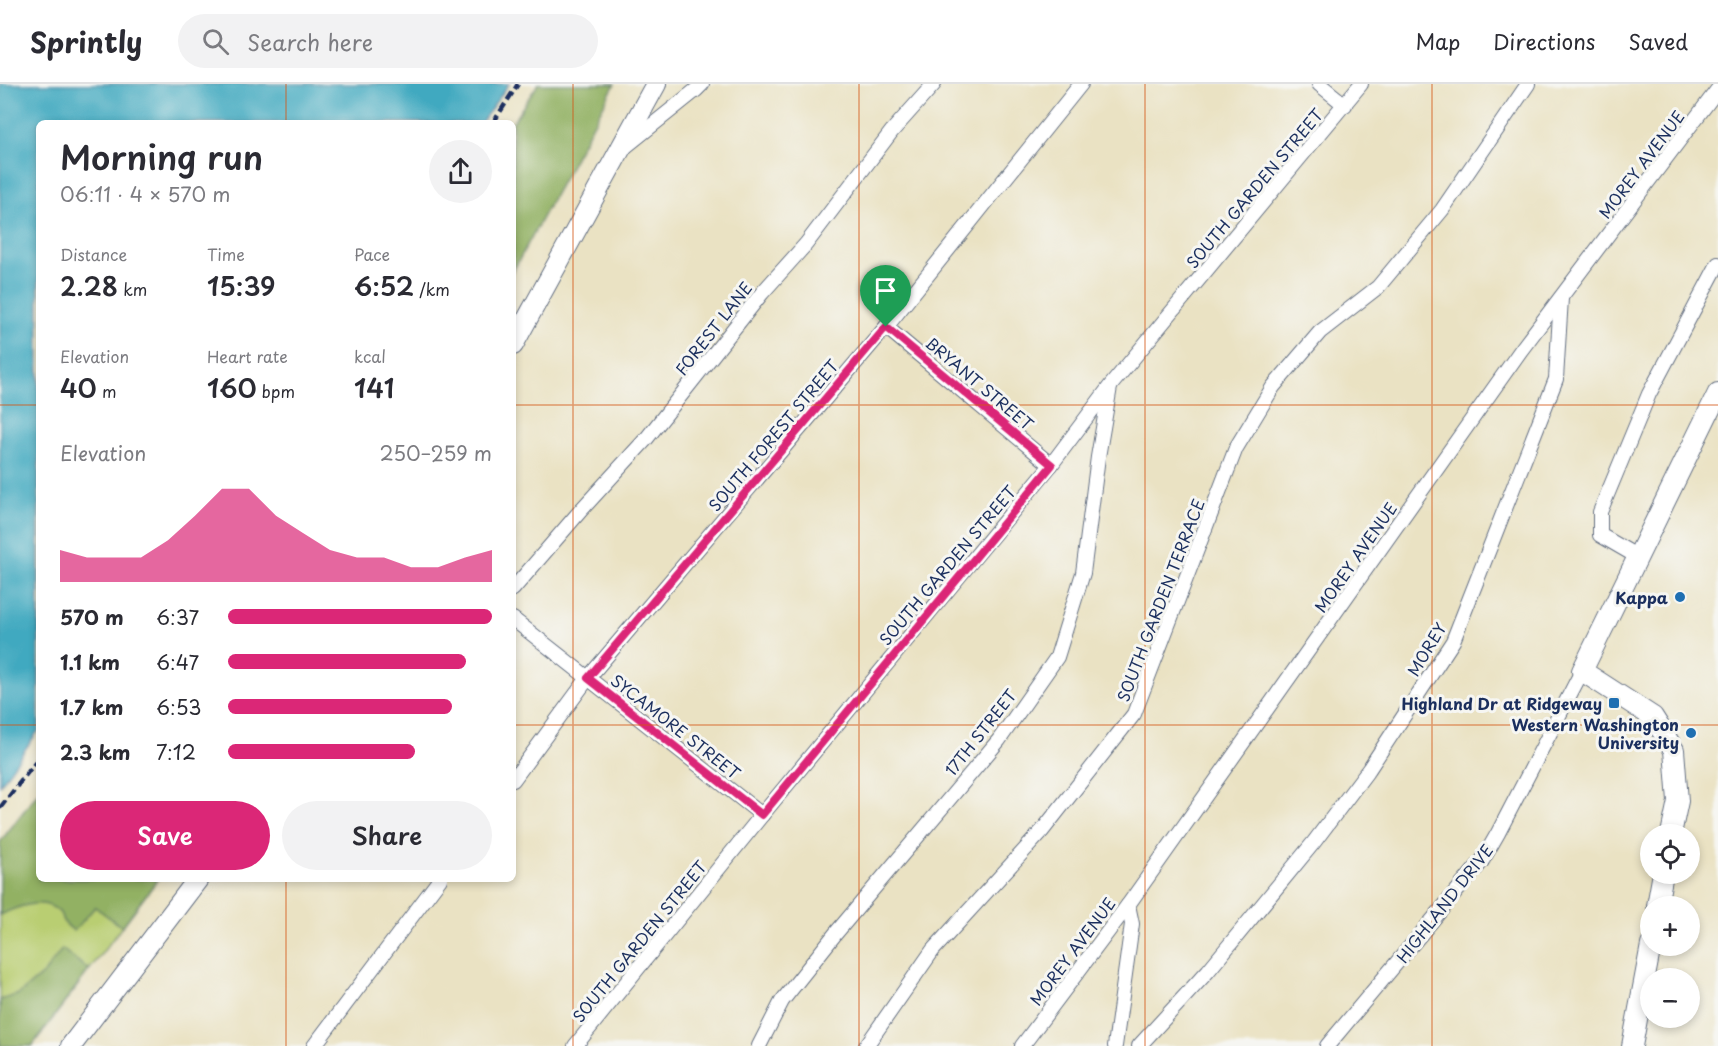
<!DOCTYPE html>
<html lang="en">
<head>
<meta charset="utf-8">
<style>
	:root { --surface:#fff; --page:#f2f2f3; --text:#2b2b33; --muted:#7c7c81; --line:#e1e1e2; --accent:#db2777 }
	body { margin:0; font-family:"Playpen Sans",sans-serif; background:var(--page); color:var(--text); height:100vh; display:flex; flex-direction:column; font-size:22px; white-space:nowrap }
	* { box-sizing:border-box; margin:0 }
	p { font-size:20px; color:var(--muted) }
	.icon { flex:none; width:33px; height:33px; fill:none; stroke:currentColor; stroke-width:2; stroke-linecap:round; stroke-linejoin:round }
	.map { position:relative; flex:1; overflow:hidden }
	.drawer { position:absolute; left:36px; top:36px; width:480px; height:762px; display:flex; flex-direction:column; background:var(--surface); border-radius:9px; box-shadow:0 3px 9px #0003 }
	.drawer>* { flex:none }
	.buttons { position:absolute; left:1640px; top:740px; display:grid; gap:12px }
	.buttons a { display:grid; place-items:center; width:60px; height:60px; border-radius:50%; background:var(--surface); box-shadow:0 3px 9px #0003; font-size:30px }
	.pin { position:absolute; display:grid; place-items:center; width:51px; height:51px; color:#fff; margin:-62px -26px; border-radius:50% 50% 50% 0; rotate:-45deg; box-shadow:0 0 6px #0007 }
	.pin .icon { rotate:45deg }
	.round { display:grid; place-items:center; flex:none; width:63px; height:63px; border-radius:32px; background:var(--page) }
	.head { display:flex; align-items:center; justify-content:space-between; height:102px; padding:0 24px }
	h1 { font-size:33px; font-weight:600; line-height:45px }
	.stats { display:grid; grid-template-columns:repeat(3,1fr); gap:9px; height:102px; padding:6px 24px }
	.stats div { display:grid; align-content:center }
	.stats b { font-size:26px; font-weight:600 }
	.stats small { font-size:16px; font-weight:400 }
	.stats p { font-size:16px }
	.chart { height:168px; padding:12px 24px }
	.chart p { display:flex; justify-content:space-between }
	.chart svg { width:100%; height:108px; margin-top:6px; fill:var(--accent); opacity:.7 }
	.action { display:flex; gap:12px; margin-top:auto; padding:12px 24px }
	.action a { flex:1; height:69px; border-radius:36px; background:var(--accent); color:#fff; font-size:24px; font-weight:600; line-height:69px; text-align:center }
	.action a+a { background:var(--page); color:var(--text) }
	ul { padding:0 24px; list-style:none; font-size:20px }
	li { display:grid; grid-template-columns:96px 72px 1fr; align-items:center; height:45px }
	li i { height:15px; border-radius:8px; background:var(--accent) }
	header { display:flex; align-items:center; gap:36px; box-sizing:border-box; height:84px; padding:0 30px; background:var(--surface); border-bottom:2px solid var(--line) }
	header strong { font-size:28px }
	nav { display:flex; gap:33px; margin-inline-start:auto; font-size:21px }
	.search { width:420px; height:54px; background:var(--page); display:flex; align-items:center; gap:15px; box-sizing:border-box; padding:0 21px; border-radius:33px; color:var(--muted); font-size:22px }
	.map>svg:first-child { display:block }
	.green { fill:#b9ce72; stroke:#6a7e68; stroke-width:1.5 }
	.forest { fill:#92b164; stroke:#567061; stroke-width:1.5 }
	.water { fill:#40a9c0; stroke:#2e6c8f; stroke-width:1.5 }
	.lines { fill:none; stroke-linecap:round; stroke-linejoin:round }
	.street-casing { stroke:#636e81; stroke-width:16 }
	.secondary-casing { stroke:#636e81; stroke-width:22 }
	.street { stroke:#fff; stroke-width:14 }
	.secondary { stroke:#fff; stroke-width:20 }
	.rail { stroke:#1b2f5e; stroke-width:4.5; stroke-dasharray:9 4.5; stroke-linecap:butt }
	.route-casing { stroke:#fff; stroke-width:12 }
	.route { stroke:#db2777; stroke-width:8 }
	.grid { fill:none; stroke:#d45514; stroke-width:1.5; stroke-opacity:0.55 }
	.poi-dot { fill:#1f6fb2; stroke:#f6f6f2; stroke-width:2 }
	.labels { text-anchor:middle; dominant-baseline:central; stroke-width:6; stroke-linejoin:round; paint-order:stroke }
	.street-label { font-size:16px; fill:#1b2f5e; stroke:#f6f6f2 }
	.poi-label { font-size:16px; font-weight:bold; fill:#1b2f5e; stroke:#f6f6f2; text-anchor:end }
</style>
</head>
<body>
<header>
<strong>Sprintly</strong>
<div class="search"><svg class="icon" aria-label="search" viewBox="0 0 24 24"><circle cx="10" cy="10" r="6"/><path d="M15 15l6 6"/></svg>Search here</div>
<nav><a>Map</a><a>Directions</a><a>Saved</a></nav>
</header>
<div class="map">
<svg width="1718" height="962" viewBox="0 0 1718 962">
	<rect width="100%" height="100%" fill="#f6f6f2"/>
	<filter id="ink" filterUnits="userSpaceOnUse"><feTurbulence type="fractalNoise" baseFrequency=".0167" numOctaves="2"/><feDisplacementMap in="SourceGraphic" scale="12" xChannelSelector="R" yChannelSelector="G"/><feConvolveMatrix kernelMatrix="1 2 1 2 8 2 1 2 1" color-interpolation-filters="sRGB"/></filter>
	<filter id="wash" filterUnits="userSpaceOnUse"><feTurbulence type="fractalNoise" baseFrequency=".008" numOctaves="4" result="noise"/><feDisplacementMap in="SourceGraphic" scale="24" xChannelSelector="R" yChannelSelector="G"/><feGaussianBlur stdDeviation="1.35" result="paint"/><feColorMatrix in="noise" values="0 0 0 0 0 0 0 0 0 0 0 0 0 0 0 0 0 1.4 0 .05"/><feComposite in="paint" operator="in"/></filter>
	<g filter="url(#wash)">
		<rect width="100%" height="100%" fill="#eae2c3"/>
		<!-- green -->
		<path class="green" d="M39,795H158L32,962H0V814Z"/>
		<!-- forest -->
		<g class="forest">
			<path d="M538,0H615L513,187L512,39Z"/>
			<path d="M39,707V795H158L122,843L95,823L74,847C70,844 66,841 63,837C60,831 63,833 59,828C44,812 16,823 0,831V758Z"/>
			<path d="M62,865L89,886L32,962H0V916L19,910L45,888Z"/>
		</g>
		<!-- water -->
		<path class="water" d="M0,0H509L481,39H39V646L0,701Z"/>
	</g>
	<g filter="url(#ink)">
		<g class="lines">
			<!-- street casing -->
			<g class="street-casing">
				<g id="street">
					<path d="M1319,0L1345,21"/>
					<path d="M625,63L696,6L702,0"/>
					<path d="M886,243L1051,381"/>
					<path d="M1638,473L1600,451V428L1649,310L1718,180"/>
					<path d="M513,505L582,425L647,354L762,209L806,160L892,47L934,0"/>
					<path d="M513,535L762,731"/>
					<path d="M513,696L588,594L886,243L1081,0"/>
					<path d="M314,962L440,795"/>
					<path d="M575,962L762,731L1051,381L1111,301L1361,0"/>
					<path d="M759,962L782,917L836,849L999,656L1057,573L1083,489L1098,373L1110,303"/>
					<path d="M866,962L933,866L1042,747L1134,630L1236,364L1273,303L1320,248L1378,203L1442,126L1528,0"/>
					<path d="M1022,962L1128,821L1521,266L1718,5"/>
					<path d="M1115,962L1132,840L1128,821"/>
					<path d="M1139,962L1208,887L1314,758L1369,685L1453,557L1556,295L1561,214"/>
					<path d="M1327,962L1482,777L1498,749L1582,587"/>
				</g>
			</g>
			<!-- secondary casing -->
			<g class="secondary-casing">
				<g id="secondary">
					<path d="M513,261L656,0"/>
					<path d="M1671,750L1678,717L1674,666L1653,633L1582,587L1718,309"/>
					<path d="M1657,822L1663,789"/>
					<path d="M71,962L198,795"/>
					<path d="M1632,962L1651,861"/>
				</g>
			</g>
			<!-- street -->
			<use href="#street" class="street"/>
			<!-- secondary -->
			<use href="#secondary" class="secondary"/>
			<!-- rail -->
			<g class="rail">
				<path d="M493,39L518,0"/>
				<path d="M0,724L39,674"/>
			</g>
		</g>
	</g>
	<g class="lines" filter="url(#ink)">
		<!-- route casing -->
		<g class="route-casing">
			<path id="route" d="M886,243L1052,381L762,731L588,594Z"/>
		</g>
		<!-- route -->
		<use href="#route" class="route"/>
	</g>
	<!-- grid -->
	<path class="grid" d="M286,0V39M573,0V962M859,0V962M1145,0V962M1432,0V962M0,321H39M513,321H1718M0,641H39M513,641H1718M286,795V962"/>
	<!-- markers -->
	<g class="poi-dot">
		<circle cx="1680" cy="513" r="6"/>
		<rect x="1608" y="613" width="12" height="12" rx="3"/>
		<circle cx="1691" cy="649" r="6"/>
	</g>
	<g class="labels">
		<!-- street labels -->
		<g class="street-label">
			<text transform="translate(1641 80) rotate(-53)">MOREY AVENUE</text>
			<text transform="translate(1254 104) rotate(-50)">SOUTH GARDEN STREET</text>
			<text transform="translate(713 244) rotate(-52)">FOREST LANE</text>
			<text transform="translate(980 299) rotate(40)">BRYANT STREET</text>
			<text transform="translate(773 351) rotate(-50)">SOUTH FOREST STREET</text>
			<text transform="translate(1355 473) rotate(-55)">MOREY AVENUE</text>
			<text transform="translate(947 481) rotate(-50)">SOUTH GARDEN STREET</text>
			<text transform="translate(1160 516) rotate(-69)">SOUTH GARDEN TERRACE</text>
			<text transform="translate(1426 565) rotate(-59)">MOREY</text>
			<text transform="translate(676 642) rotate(38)">SYCAMORE STREET</text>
			<text transform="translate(980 648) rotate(-52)">17TH STREET</text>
			<text transform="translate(1444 819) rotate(-52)">HIGHLAND DRIVE</text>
			<text transform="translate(639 857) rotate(-51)">SOUTH GARDEN STREET</text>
			<text transform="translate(1072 867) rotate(-53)">MOREY AVENUE</text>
		</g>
		<!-- poi labels -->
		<g class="poi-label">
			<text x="1668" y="513">Kappa</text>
			<text x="1602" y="619">Highland Dr at Ridgeway</text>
			<text x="1679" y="640">Western Washington<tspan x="1679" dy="18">University</tspan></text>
		</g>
	</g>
</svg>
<div class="buttons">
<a><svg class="icon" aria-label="locate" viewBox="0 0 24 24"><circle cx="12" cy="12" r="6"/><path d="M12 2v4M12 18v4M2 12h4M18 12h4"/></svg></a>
<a>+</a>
<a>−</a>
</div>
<div class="pin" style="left:886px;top:243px;background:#1e9e55"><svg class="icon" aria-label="arrive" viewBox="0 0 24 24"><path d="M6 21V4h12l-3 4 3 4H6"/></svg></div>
<section class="drawer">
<div class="head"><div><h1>Morning run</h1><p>06:11 · 4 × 570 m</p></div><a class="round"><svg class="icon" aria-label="share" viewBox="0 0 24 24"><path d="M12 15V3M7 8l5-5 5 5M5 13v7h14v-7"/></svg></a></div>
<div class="stats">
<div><p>Distance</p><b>2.28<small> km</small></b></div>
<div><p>Time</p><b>15:39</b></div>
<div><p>Pace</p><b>6:52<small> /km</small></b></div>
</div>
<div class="stats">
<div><p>Elevation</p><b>40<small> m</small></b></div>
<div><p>Heart rate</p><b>160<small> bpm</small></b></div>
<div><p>kcal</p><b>141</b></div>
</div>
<div class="chart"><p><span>Elevation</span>250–259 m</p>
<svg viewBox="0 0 160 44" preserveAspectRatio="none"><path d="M0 44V31L10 34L20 34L30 34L40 27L50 17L60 6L70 6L80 17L90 24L100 31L110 34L120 34L130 38L140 38L150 34L160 31V44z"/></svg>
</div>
<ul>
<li><b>570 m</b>6:37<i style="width:100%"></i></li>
<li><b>1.1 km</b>6:47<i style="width:90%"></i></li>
<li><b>1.7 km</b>6:53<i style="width:85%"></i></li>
<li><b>2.3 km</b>7:12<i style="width:71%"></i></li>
</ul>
<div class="action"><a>Save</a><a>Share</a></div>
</section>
</div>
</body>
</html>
